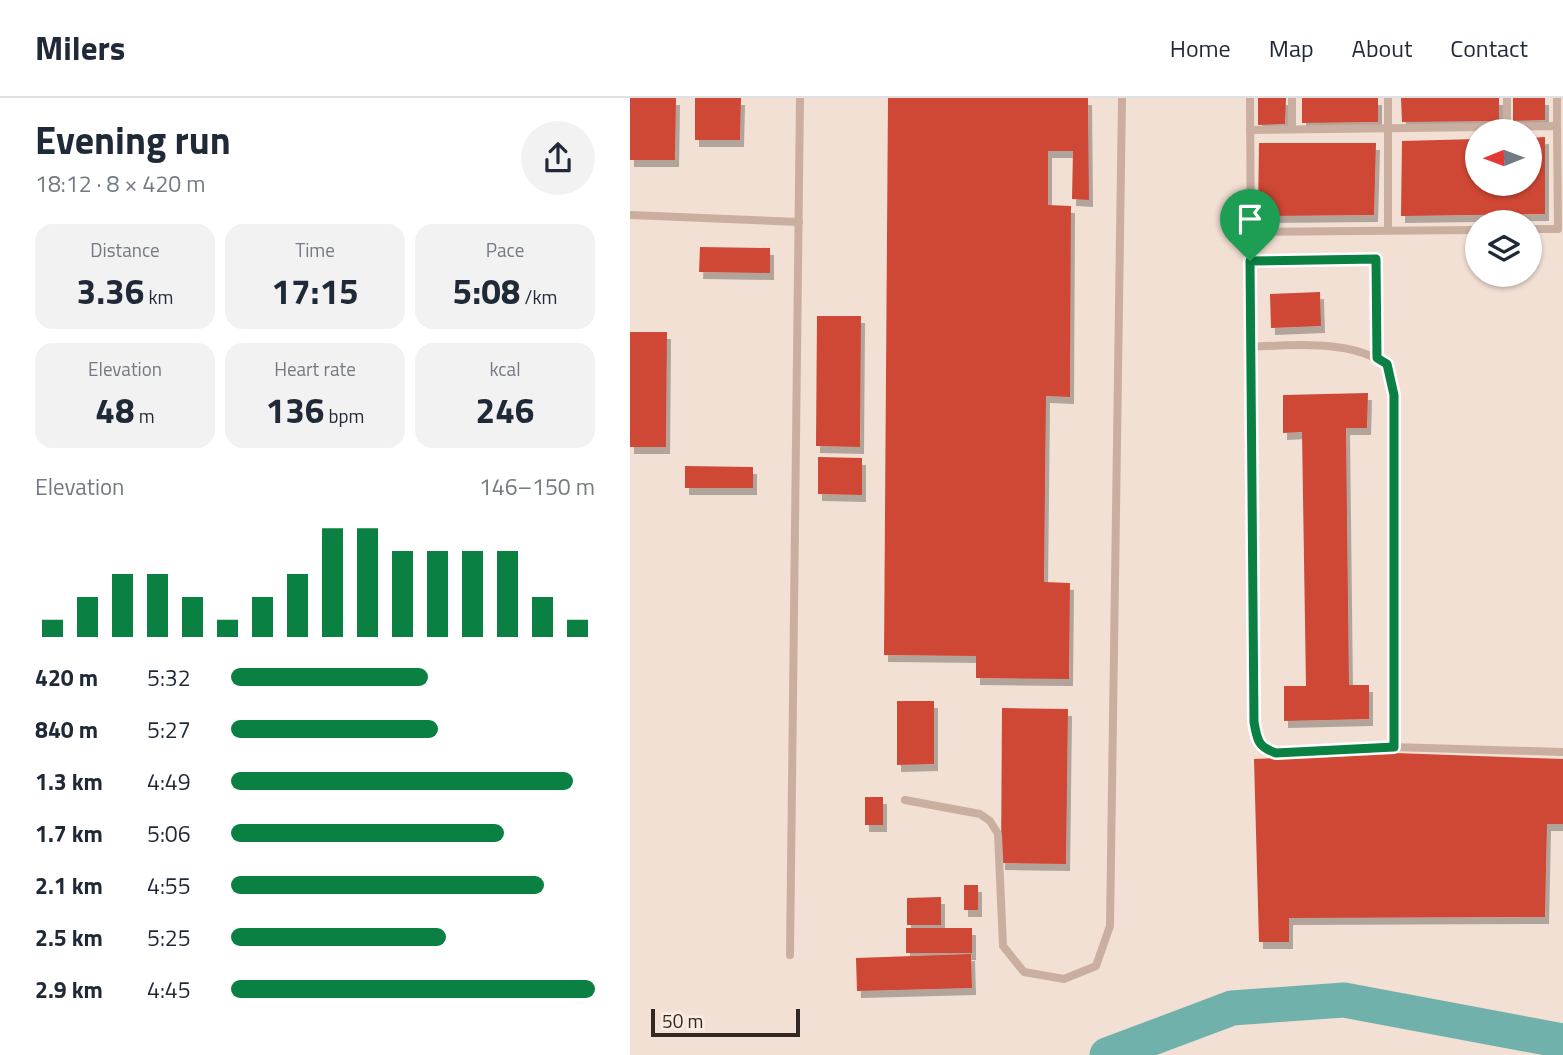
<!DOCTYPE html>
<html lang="en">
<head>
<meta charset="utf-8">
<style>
	:root { --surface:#fff; --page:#f2f2f3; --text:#1f2937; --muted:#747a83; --line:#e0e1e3; --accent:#0b8043 }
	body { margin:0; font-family:"Titillium Web",sans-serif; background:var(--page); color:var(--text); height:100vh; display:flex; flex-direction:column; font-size:26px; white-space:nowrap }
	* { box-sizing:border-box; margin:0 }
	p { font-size:23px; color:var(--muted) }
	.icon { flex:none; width:38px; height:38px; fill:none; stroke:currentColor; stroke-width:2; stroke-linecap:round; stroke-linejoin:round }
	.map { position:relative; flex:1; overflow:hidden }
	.side { display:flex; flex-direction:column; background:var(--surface); width:630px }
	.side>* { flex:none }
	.needle { width:46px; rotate:269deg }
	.controls { position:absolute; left:835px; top:21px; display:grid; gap:14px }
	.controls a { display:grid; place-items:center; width:77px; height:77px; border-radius:50%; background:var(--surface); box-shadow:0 2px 5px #0004; font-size:35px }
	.scale { position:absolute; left:21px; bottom:18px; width:149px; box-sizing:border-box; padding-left:7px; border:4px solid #332724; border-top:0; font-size:19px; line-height:24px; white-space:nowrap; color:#332724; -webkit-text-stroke:5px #faebe0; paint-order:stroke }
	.pin { position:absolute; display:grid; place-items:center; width:60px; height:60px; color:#fff; margin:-72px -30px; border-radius:50% 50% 50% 0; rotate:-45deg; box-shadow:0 0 7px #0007 }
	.pin .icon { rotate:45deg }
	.round { display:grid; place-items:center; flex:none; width:74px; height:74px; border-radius:37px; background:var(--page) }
	.head { display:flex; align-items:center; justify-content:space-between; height:119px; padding:0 35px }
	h1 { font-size:38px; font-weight:700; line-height:52px }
	.stats { display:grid; grid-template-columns:repeat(3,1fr); gap:10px; height:119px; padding:7px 35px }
	.stats div { display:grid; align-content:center; border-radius:18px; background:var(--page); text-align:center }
	.stats b { font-size:35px; font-weight:700 }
	.stats small { font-size:19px; font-weight:400 }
	.stats p { font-size:19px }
	.chart { height:196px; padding:14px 35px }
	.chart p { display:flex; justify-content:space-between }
	.chart svg { width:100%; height:126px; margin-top:7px; stroke:var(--accent); stroke-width:6 }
	ul { padding:0 35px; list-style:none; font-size:23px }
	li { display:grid; grid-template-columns:112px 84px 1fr; align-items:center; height:52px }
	li i { height:18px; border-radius:9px; background:var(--accent) }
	header { display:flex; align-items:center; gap:42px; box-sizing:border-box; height:98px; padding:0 35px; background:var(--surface); border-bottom:2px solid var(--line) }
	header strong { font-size:33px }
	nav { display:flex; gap:38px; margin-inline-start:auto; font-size:24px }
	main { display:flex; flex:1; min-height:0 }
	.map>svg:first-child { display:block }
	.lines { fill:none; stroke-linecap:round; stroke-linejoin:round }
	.river { stroke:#71b1ac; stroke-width:35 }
	.building { fill:#cf4735; filter:url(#shadow) }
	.service { stroke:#caaea0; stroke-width:8 }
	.route-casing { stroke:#fff; stroke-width:14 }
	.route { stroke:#0b8043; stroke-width:9 }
</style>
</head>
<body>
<header>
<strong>Milers</strong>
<nav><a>Home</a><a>Map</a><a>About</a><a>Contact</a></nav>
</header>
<main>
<section class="side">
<div class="head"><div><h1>Evening run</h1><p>18:12 · 8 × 420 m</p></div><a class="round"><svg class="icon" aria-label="share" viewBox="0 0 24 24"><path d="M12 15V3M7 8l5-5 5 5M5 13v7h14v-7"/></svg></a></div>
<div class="stats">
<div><p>Distance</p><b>3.36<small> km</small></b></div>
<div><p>Time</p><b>17:15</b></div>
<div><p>Pace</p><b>5:08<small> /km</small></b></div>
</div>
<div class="stats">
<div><p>Elevation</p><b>48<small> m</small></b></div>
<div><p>Heart rate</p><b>136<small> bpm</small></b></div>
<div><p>kcal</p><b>246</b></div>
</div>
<div class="chart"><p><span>Elevation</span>146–150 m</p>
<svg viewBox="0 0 160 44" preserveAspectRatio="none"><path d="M5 44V38M15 44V30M25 44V22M35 44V22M45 44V30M55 44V38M65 44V30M75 44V22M85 44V6M95 44V6M105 44V14M115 44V14M125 44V14M135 44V14M145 44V30M155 44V38"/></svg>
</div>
<ul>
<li><b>420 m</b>5:32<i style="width:54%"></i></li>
<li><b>840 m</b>5:27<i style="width:57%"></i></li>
<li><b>1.3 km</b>4:49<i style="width:94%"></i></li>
<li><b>1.7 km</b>5:06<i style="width:75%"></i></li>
<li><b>2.1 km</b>4:55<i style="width:86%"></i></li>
<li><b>2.5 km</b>5:25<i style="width:59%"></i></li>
<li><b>2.9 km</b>4:45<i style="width:100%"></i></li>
</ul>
</section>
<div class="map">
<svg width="933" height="957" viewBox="0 0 933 957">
	<defs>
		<filter id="shadow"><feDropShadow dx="4" dy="7" stdDeviation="0" flood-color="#0004"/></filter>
	</defs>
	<rect width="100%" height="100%" fill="#f2e0d4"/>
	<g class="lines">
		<!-- river -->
		<path class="river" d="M477,957L602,910L714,902L933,943"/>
	</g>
	<!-- building -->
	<g class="building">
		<path d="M0,0H46L45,62H0Z"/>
		<path d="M65,0H111L110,42H65Z"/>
		<path d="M258,0H458L459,102L442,101L443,53H418V107L441,108L440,299L416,298L414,484L440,485L439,581L346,580V558L254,557Z"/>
		<path d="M628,0H656L655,26L628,27Z"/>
		<path d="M672,0H748V24L672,25Z"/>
		<path d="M771,0H869V23L772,24Z"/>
		<path d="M883,0H915V22L883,23Z"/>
		<path d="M915,39V116L771,118L772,43L847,41V86H900V40Z"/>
		<path d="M629,45H746L744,117L628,118Z"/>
		<path d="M70,149L140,150V175L69,174Z"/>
		<path d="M690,194L691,228L641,230L640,196Z"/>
		<path d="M187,218H231L230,349L186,348Z"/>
		<path d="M0,234H37L36,349H0Z"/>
		<path d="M738,295L737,330H716L719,587H739V621L654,623V588H676L672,334L653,335V297Z"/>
		<path d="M188,359L232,360V397L188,396Z"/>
		<path d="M55,368L123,369V390H55Z"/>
		<path d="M267,603H304V666L267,667Z"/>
		<path d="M372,610L438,611L436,766L371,765Z"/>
		<path d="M765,655L933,661V726H917L915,819L659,820V844H629L624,661Z"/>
		<rect x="235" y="699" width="18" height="28"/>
		<rect x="334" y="787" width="14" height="25"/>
		<path d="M311,799V827H277V800Z"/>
		<rect x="276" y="830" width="66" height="25"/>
		<path d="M341,856L342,890L227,893L226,860Z"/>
	</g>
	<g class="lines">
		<!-- service -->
		<g class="service">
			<path d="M620,0L624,624C627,642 628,649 646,655L763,649L933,654"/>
			<path d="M662,0V31"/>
			<path d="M758,0V132"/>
			<path d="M877,0V29"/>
			<path d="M927,0V28"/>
			<path d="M620,32L927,28L928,131H900"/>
			<path d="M0,117L169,124"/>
			<path d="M620,134L847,132"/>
			<path d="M620,163L746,161L747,260"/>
			<path d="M620,249C657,247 745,239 762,278L763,649"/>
			<path d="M275,702L350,716L360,723L368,736L373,848L394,874L434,881L466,868L480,828L492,0"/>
			<path d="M160,857L170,0"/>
		</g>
	</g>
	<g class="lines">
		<!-- route casing -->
		<g class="route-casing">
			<path id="route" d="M746,161L747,260L757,266L764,297V649L646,655C628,649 627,642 624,624L620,163Z"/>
		</g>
		<!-- route -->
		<use href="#route" class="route"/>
	</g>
</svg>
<div class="controls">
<a><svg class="needle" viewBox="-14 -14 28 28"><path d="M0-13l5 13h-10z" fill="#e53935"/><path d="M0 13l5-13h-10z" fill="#747a83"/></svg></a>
<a><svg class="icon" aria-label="layers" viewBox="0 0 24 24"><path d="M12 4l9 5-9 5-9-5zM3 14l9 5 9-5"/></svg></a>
</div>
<div class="scale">50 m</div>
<div class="pin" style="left:620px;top:163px;background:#1e9e55"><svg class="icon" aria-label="arrive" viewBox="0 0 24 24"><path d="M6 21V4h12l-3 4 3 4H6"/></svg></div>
</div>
</main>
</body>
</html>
